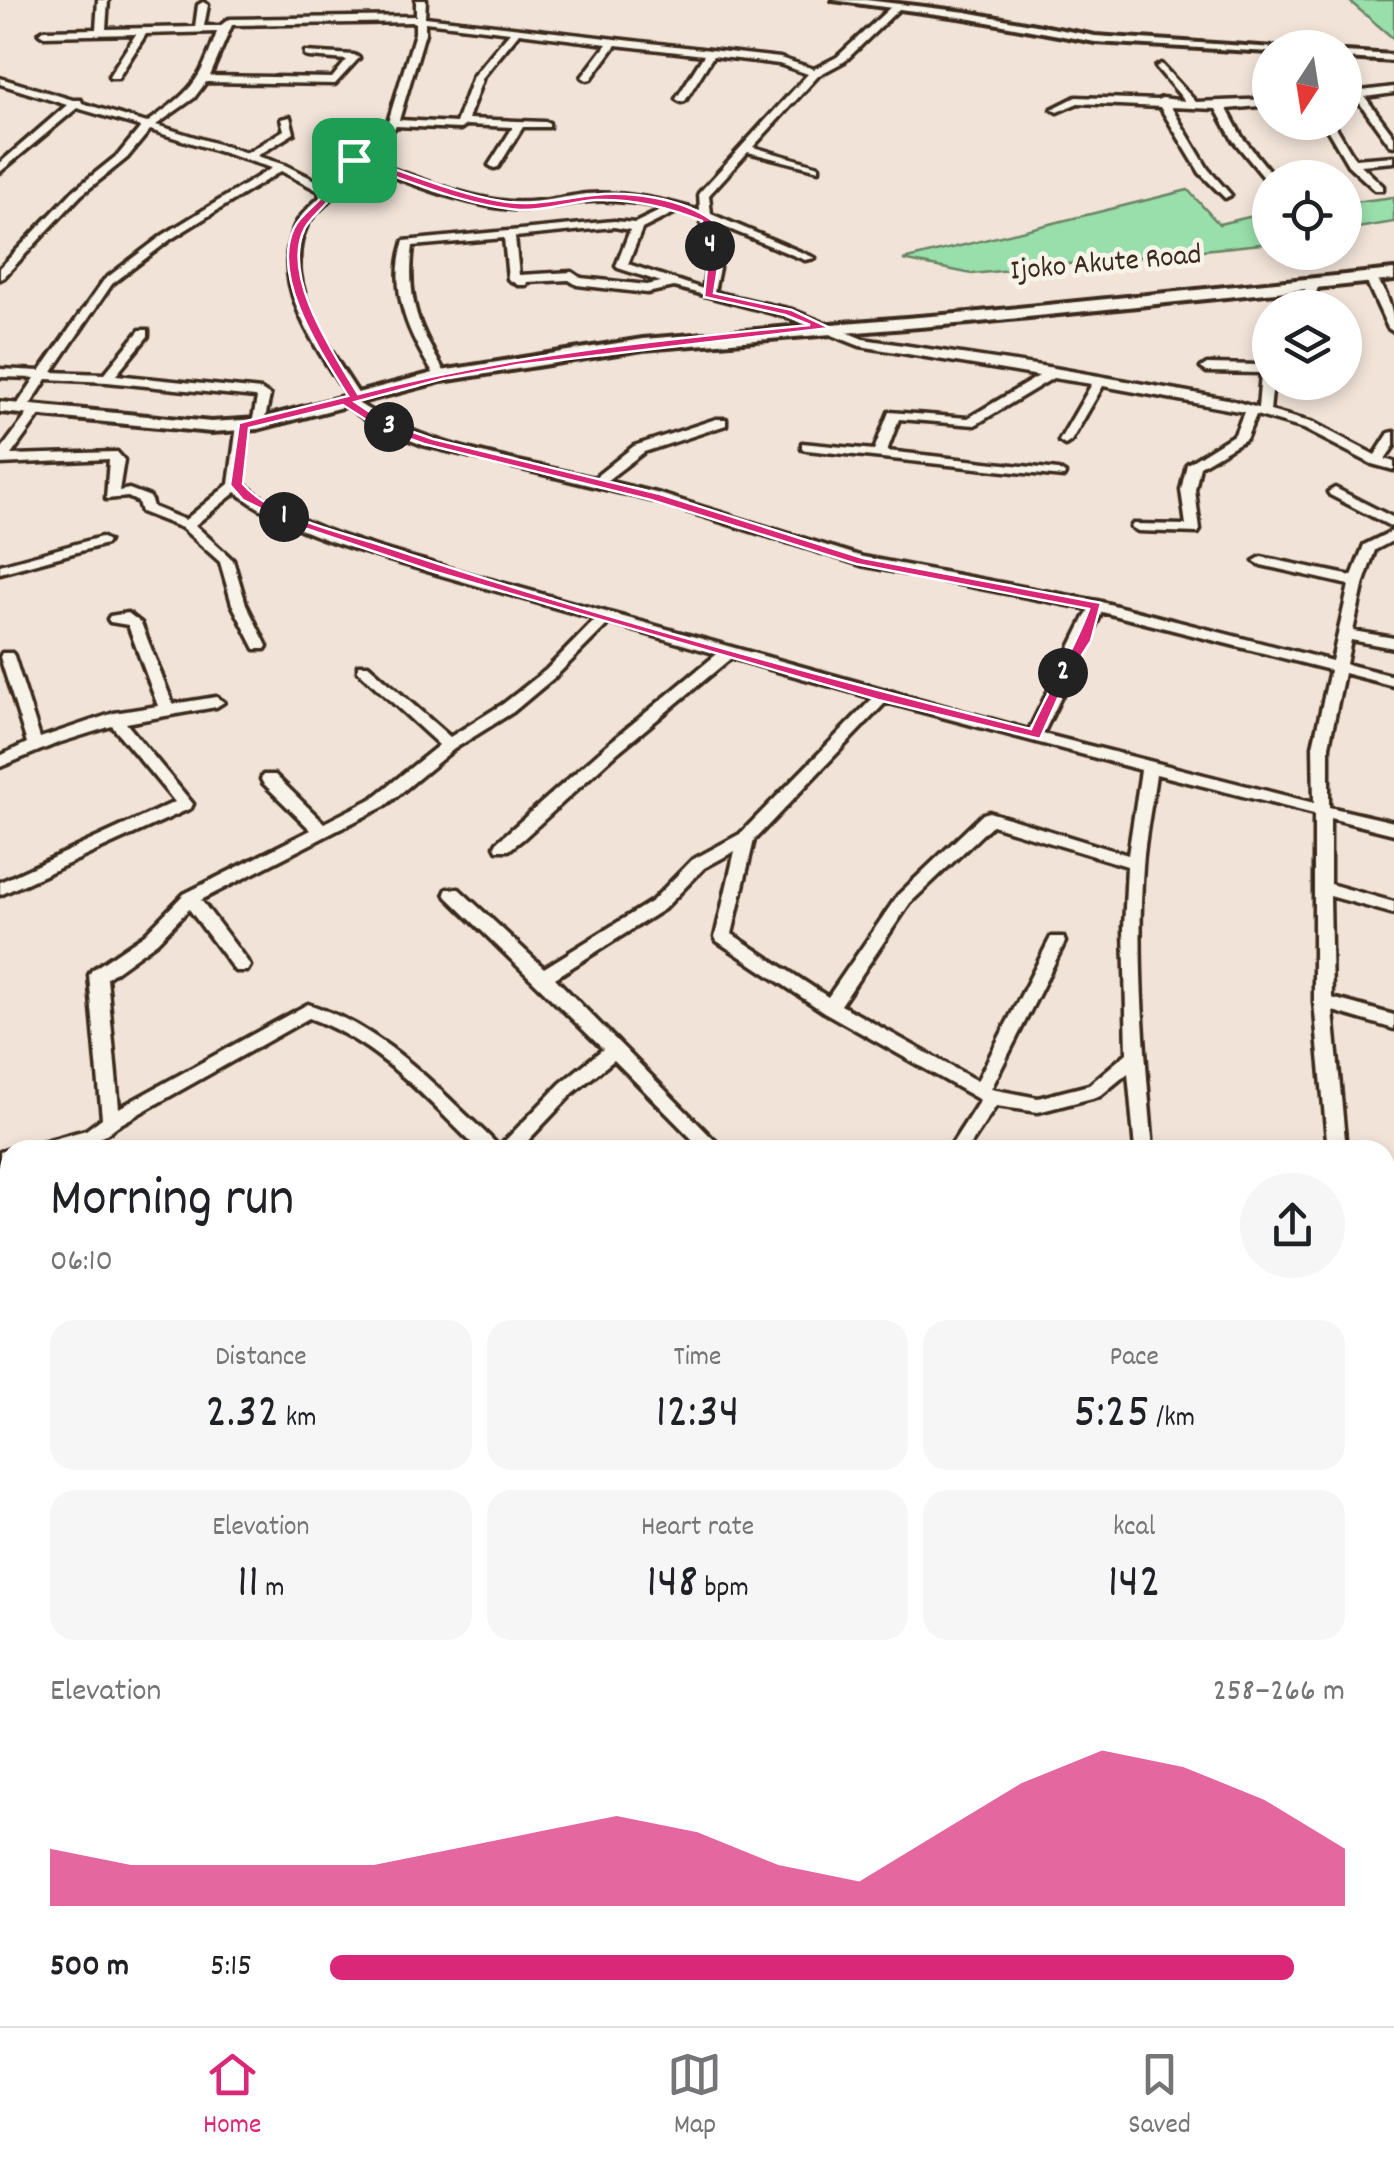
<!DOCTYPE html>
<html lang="en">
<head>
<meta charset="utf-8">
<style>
	:root { --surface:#fff; --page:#f6f6f6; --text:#202124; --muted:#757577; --line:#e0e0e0; --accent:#db2777 }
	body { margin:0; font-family:Dekko,sans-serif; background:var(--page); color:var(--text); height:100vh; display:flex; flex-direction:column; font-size:38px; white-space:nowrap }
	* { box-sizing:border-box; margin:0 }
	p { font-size:32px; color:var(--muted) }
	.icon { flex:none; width:55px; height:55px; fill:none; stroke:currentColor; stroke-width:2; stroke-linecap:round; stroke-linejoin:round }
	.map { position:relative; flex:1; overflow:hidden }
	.details { position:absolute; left:0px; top:1140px; width:1395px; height:888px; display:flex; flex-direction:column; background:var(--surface); border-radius:30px 30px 0 0; box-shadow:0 5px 15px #0003 }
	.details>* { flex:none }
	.needle { width:65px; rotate:192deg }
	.buttons { position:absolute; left:1252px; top:30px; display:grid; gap:20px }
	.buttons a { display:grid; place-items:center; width:110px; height:110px; border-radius:50%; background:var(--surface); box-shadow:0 5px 15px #0003; font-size:50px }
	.pin { position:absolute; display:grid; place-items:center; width:85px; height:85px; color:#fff; margin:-42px; border-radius:20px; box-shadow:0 5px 15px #0006 }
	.km { position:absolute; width:50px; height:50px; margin:-25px; border-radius:50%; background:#222; color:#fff; font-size:28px; line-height:50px; text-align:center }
	.round { display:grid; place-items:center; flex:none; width:105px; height:105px; border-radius:52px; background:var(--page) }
	.head { display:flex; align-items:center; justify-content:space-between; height:170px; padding:0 50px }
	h1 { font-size:55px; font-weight:600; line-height:75px }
	.metrics { display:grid; grid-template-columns:repeat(3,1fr); gap:15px; height:170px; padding:10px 50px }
	.metrics div { display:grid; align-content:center; border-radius:25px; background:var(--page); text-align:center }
	.metrics b { font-size:50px; font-weight:600 }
	.metrics small { font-size:28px; font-weight:400 }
	.metrics p { font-size:28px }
	.chart { height:280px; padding:20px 50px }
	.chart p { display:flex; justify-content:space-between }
	.chart svg { width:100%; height:180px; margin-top:10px; fill:var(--accent); opacity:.7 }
	ul { padding:0 50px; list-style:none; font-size:32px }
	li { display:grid; grid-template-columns:160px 120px 1fr; align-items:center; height:75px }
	li i { height:25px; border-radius:12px; background:var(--accent) }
	.dock { display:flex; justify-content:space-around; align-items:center; height:140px; border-top:2px solid var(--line); background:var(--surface); font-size:28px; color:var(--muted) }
	.dock a { display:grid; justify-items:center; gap:5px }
	.dock .active { color:var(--accent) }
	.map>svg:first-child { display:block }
	.green { fill:#99dfab; stroke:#6a8464; stroke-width:2.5 }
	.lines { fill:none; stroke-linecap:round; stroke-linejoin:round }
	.minor-casing { stroke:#3b2a1e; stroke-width:7 }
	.tertiary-casing { stroke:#3b2a1e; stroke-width:8 }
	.secondary-casing { stroke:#3b2a1e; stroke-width:8 }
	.minor { fill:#f7f3e8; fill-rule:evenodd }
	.tertiary { fill:#f7f3e8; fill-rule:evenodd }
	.secondary { fill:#f7f3e8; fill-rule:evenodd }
	.route { fill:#db2777; stroke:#fff; stroke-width:2.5; fill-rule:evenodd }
	.labels { text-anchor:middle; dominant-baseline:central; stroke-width:9; stroke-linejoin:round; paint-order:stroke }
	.far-street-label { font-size:30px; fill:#3b2a1e; stroke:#f7f3e8 }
</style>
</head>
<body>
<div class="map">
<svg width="1394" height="2026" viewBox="0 0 1394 2026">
	<rect width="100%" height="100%" fill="#f1e3d8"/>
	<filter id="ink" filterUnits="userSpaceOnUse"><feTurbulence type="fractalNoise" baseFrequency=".01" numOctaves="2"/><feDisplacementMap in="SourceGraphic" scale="20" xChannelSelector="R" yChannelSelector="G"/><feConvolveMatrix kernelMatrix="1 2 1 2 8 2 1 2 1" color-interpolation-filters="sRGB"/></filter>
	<g filter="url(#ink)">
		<!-- green -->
		<g class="green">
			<path d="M1348,0H1394V39Z"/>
			<path d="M1188,190L1219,224L1270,212V243L972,274L903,260Z"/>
			<path d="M1394,197V222L1345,230V203Z"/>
		</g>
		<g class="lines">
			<!-- minor casing -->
			<g class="minor-casing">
				<g id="minor">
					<path d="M98,0H108L106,29L195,27L198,5L203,2L208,5L204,26H220L229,19L416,16V0H426L425,17L780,58L814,69L837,57L894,4H900V8L845,61L819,75L753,147L819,166V170L748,152L709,195L711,214L815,258L805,260L712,222L719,268L714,292L792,310L863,339L1054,368L1227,399L1258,408L1261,373L1207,372L1201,368L1207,364L1262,365L1264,343L1270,339V382H1273L1270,411L1314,423L1375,455L1389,433L1394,432V446L1385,459L1394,462V470L1372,464L1304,429L1256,415L1246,439L1200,466L1195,490L1200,530L1198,533L1138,531L1131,527L1133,524L1186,525L1181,490L1187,464L1235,434L1244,412L1103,386L1071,441L1065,445L1059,441L1092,384L1053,378L975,425L899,419L887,451L1058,470L1065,474L1063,477L807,450L802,449V443L874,450L889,412L968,418L1039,376L860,346L784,316L674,287L647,293L577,285L569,280L527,282L526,285H518L508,279L504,238L413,246C406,302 419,329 447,376L441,380L437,379C409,336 388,292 404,241L614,221L635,223L666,208C641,203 615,199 589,201C564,203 538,210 512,209C459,205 406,180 356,163L330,190L332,198C323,207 311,215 306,227C280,284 332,352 361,398L356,402C426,448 513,459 594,478L634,446L716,419H726V425L644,452L606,481L660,494L863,557L1097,601L1332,661L1349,585L1261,565L1254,561L1261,557L1352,576L1364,545L1394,530V540L1375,550L1364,582L1353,631L1394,638V648L1351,640L1346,664L1394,676V686L1344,673L1329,746V807L1394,822V834L1330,818V884L1394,902V914L1330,896L1332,998L1394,1015V1029L1333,1011L1346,1150H1328L1314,1002V814L1156,774C1152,805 1145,835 1143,866C1136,960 1145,1056 1153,1150H1135L1128,1073L1100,1096L1038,1112L996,1106L967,1150H948L980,1100L824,1012L717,941L715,937L735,851L704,868L664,909L555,978L724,1150H703L614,1060L573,1093L519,1150H479C427,1100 379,1043 309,1018L117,1126C87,1150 66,1150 29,1150L31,1145L86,1130L102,1118L89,975L92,970L145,934L184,894L311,830L263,783L261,779L263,775H275L324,823L373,798L439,745L358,671V665H368L450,737L503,704L546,670L596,619C529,600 463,582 396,562C341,545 282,528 236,492L195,525L233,560L246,604L267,646L265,649H255L232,604L220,562L182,528L141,512L138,502L128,497L106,499L109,459L0,464V451L32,408L43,411L11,455L117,452L124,460L119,491L129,489L150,497L153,507L185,520L229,484L237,425L243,421L248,422L243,484C297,527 368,545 434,564L1029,730L1089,609L861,565L651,500L423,445L376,427L340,401L349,398C319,352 268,284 295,226C300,215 311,206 320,197L319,191L281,171L171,239L112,284L52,372L104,374L140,330H148V336L116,375L261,390L270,396L263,427L258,428L252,424L257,398L255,397L107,382L47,379L26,411H16L15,408L35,378L0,377V369L40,371L104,280L163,235L272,168L150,130L127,158L81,195L4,277L0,279V268L73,191L119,154L141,127L77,108L0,172V163L67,105L0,84V78L73,100H81L82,103L147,123C192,90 198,86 217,32L146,34L118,78H110L109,76L136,34L44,36L39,33L44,30L96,29ZM415,22V33L388,122L366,149L350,157L323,184L285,165L257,156L294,133L290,117L281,119L284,130L247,153L156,125L194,98L206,82L335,84L359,58L354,55L305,52V56L309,57L347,60L332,78L210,76L232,25ZM425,22L510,32L473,76L456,123L399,120L425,33ZM519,33L607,44L582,77L587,80L591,79L616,45L704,55L676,99L681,102L685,101L713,56L779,64L808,74L699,193L700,211C664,200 625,191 587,194C561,197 536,204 510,202C460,198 411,174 363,159L374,153L396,126L460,129L466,125L513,127L489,165L494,168L498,167L523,127H549V123L545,122L468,119L483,77ZM678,211L701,218L707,268L703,289L628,264L642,229ZM614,227L630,230L616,266L618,268L661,282L647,285L581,278L572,272L519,275L515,237ZM1102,612L1330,670L1313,746L1314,803L1043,734ZM609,623L717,654L608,744L497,842L495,846L497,850H509L523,839L618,752L731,658L873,698L740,834L692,860L652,901L544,968L459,889H447L445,893L447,897L603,1049L561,1083L499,1147C488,1134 473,1122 460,1109C414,1064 370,1024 308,1004L119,1108L107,978L157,942L189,909L235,971H247L250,966L247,961L201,900L385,806L454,749L513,712L556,676ZM886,702L1141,770L1128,855L989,812L983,814L898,895L828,997L732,934L754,840ZM992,825L1127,866L1124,928L1127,1053L1089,1085L1038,1098L991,1089L1065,942L1063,937H1051L977,1081L841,1005L910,903Z"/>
					<path d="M1161,64L1196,102L1270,99V105L1227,109L1242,137L1275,178L1266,180L1233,140L1216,109L1171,107L1208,169L1231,195L1225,198L1200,173L1160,107L1078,103L1057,112L1052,109L1076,97L1157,100L1162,98L1185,101L1156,67Z"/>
					<path d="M1394,87V93L1365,97L1394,136V146L1390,145L1356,98L1345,99V93Z"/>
					<path d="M1332,126L1336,127L1355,159L1394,156V162L1361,165L1383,186V190H1375L1348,165L1327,129Z"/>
					<path d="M1371,274C1386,286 1394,312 1394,332L1388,328L1365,278Z"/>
					<path d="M1313,281L1319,285L1310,308H1298L1307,285Z"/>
					<path d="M1335,488L1394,518V528L1330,495L1328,492Z"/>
					<path d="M101,537L108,541L106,544L0,573V565Z"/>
					<path d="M128,613L141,623L173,704L216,697L224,702L216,707L126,723L193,804L191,808L0,895V882L175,802L112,726L58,743L0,767V756L27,743L0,657L2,653H12L14,656L40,738L114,713L158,706L128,625L110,622L108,619L110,616Z"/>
					<path d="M10,1149V1165L0,1168V1152Z"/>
					<path d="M1385,1394L1394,1397V1415L1385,1412Z"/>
					<path d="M10,1567V1590L0,1595V1572Z"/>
					<path d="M0,1607L10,1613V1642L0,1636Z"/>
					<path d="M1385,1612L1394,1615V1637L1385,1634Z"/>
					<path d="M10,1776V1802L0,1807V1781Z"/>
					<path d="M1385,1879L1394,1882V1906L1385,1903Z"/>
					<path d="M10,1923V1949L0,1953V1927Z"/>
					<path d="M252,2018H277L279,2026H253Z"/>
					<path d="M476,2018H501L505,2026H479Z"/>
					<path d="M717,2018H744L740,2026H713Z"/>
					<path d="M960,2018H990L994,2026H964Z"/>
				</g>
			</g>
			<!-- tertiary casing -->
			<g class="tertiary-casing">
				<g id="tertiary">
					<path d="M833,0H866L966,12L1095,36L1275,48H1270V52L1095,42L966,18Z"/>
					<path d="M1345,52L1394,55V61L1345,58Z"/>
				</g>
			</g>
			<!-- secondary casing -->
			<g class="secondary-casing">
				<path id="secondary" d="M1394,270V280L969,323L643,349L442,381L258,429L211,432L0,412V402L211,422L258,419L441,371L643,339L969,313Z"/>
			</g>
			<!-- minor -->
			<use href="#minor" class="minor"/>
			<!-- tertiary -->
			<use href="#tertiary" class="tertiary"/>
			<!-- secondary -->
			<use href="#secondary" class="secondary"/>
		</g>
	</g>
	<!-- route -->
	<path class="route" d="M354,156C403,170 452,193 501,201C532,207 563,198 593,195C631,191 681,198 712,220L718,268L714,293L792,310L830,328L518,365L442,379L355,402L385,422L433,439L660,494L863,558L1101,603L1091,641L1066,680L1040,739L878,700L432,571L292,524L243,500L230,485L239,423L348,396C322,354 270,278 294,228C299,217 313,207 321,198L319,189ZM356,163C408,180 465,206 520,210C545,211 571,202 596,200C633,199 668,207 702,221L707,268L704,297L785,315L810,325C657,340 507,355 358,394C334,354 280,275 305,228C311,217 323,208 331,198L329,190ZM343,405L377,427L424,444L651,500L856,564L1089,609C1074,651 1049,688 1031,729C815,675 598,617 387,547C345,533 272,518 243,484L249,428Z"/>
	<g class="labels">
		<!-- far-street labels -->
		<g class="far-street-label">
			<text transform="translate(1106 265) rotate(-5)">Ijoko Akute Road</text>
		</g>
	</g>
</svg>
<div class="buttons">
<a><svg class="needle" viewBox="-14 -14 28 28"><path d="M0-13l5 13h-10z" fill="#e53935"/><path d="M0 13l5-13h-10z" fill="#757577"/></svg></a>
<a><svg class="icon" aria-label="locate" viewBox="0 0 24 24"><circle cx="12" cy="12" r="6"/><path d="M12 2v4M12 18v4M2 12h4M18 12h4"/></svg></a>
<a><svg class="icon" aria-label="layers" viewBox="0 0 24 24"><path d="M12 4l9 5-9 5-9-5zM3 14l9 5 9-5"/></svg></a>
</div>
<div class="pin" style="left:354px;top:160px;background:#1e9e55"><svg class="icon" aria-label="arrive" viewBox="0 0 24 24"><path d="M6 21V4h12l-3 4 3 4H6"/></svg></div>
<b class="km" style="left:284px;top:517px">1</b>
<b class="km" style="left:1063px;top:673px">2</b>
<b class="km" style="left:389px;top:427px">3</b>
<b class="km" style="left:710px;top:246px">4</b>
<section class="details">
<div class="head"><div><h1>Morning run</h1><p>06:10</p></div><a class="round"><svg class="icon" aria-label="share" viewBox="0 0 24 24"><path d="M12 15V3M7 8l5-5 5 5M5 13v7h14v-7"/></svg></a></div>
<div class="metrics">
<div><p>Distance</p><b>2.32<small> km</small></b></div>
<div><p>Time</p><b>12:34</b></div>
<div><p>Pace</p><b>5:25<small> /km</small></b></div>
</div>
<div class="metrics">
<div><p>Elevation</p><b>11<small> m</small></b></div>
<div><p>Heart rate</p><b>148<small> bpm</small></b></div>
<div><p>kcal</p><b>142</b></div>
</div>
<div class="chart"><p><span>Elevation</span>258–266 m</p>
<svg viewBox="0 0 160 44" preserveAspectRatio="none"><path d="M0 44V30L10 34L20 34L30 34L40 34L50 30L60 26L70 22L80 26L90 34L100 38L110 26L120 14L130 6L140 10L150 18L160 30V44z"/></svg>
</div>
<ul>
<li><b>500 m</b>5:15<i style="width:95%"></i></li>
</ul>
</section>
</div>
<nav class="dock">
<a class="active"><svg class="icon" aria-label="home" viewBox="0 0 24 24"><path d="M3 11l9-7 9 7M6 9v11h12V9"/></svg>Home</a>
<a><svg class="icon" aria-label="map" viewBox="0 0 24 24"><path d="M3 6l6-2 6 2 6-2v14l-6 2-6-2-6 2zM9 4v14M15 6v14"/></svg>Map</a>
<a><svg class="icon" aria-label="saved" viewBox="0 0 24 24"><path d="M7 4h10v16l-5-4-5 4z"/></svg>Saved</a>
</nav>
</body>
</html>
